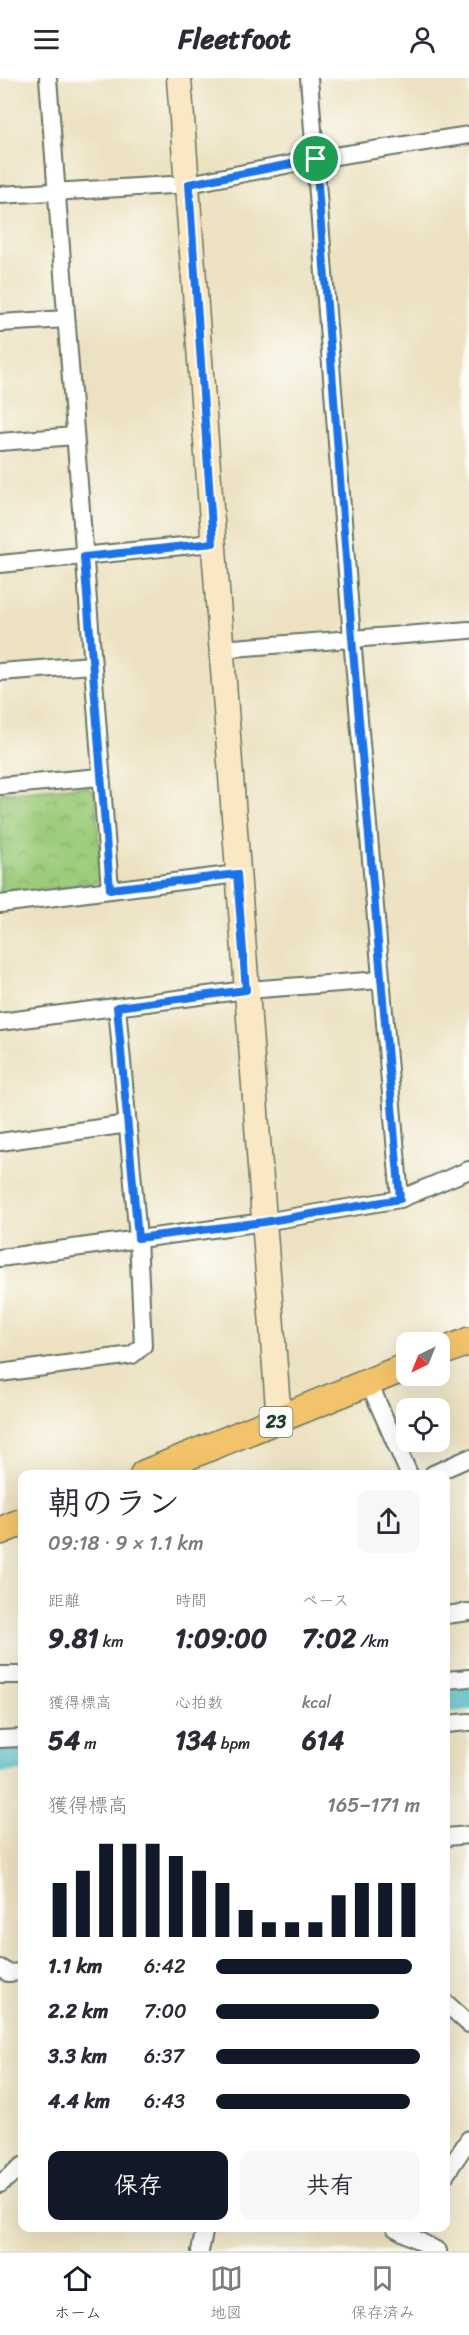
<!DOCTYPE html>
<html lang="ja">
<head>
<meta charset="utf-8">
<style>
	:root { --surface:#fff; --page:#f7f7f7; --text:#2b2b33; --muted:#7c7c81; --line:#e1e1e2; --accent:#111827 }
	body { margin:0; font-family:Sriracha,"Klee One",sans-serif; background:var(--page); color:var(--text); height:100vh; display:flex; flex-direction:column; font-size:22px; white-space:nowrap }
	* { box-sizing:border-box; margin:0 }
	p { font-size:20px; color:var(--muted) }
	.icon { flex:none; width:33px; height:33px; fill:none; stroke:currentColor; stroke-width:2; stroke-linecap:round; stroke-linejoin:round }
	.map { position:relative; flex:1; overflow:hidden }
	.sheet { position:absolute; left:18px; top:1392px; width:432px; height:762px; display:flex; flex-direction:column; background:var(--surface); border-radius:12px; box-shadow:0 6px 24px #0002 }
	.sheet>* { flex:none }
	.needle { width:39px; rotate:223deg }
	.buttons { position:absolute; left:396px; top:1254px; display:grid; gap:12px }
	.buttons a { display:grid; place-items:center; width:54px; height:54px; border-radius:12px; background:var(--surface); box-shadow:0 6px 24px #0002; font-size:30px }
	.pin { position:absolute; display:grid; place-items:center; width:51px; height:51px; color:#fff; margin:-26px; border:3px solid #fff; border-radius:50%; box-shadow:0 2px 6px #0007 }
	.round { display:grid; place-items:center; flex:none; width:63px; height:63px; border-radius:12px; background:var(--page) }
	.headline { display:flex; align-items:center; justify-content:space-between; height:102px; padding:0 30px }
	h1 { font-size:33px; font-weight:800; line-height:45px }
	.stats { display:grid; grid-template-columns:repeat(3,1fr); gap:9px; height:102px; padding:6px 30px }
	.stats div { display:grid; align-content:center }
	.stats b { font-size:26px; font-weight:800 }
	.stats small { font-size:16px; font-weight:400 }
	.stats p { font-size:16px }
	.chart { height:168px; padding:12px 30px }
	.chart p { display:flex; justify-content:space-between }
	.chart svg { width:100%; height:108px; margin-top:6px; stroke:var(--accent); stroke-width:6 }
	.button { display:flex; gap:12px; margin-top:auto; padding:12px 30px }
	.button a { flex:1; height:69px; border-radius:12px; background:var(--accent); color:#fff; font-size:24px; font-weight:800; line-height:69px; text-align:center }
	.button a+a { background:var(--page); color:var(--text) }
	ul { padding:0 30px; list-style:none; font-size:20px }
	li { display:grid; grid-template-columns:96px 72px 1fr; align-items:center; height:45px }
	li i { height:15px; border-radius:8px; background:var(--accent) }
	header { display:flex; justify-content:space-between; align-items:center; height:78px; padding:0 30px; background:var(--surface); font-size:27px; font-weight:800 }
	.tab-bar { display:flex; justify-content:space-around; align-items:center; height:84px; border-top:2px solid var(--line); background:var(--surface); font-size:16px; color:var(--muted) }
	.tab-bar a { display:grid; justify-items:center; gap:3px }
	.tab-bar .selected { color:var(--accent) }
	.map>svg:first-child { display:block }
	.park { fill:url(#park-crowns); stroke:#5e8458; stroke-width:1.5 }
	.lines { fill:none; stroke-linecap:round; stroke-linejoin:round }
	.river { stroke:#4dbbc4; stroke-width:32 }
	.street-casing { stroke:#677665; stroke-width:20 }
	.secondary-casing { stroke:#677665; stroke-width:27 }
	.primary-casing { stroke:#677665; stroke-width:30 }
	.street { stroke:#fff; stroke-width:16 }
	.secondary { stroke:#fae7c3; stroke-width:24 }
	.primary { stroke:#f2c36a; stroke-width:27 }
	.route-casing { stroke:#fff; stroke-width:12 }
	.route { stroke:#1a73e8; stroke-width:8 }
	.labels { text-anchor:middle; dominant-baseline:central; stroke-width:5; stroke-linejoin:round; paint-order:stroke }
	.shield { fill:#fdfcf7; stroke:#62766e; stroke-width:1.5 }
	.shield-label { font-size:18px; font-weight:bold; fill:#1f3d34 }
</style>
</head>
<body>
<header><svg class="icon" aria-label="menu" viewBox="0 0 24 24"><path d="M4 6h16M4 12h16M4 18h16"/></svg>Fleetfoot<svg class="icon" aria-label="person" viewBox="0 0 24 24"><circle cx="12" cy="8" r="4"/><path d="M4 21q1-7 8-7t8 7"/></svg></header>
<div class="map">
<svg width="469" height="2173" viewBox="0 0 469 2173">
	<defs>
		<pattern id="park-crowns" width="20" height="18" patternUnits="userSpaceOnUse" patternTransform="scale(1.5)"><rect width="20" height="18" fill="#9dcc7b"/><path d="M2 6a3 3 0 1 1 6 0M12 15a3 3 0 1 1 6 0" fill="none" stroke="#7fa766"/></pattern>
	</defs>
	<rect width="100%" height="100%" fill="#fdfcf7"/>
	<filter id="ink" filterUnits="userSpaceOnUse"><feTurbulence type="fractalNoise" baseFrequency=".0167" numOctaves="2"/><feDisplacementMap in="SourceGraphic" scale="12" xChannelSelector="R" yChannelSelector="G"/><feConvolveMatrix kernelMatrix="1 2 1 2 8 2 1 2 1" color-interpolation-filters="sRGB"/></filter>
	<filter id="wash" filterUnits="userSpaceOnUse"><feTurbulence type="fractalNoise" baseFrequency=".008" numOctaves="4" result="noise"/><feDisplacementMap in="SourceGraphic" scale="24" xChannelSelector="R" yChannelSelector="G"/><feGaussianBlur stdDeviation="1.35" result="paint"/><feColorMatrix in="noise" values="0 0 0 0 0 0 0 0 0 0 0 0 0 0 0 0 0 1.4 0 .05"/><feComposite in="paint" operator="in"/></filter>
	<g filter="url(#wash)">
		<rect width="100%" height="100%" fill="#ece1c0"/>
		<!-- park -->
		<path class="park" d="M86,708L95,715L102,798L95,805L0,818V715Z"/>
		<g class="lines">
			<!-- river -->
			<g class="river">
				<path d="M446,1619L469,1616"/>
				<path d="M0,1679L22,1677"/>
			</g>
		</g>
	</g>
	<g filter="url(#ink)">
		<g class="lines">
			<!-- street casing -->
			<g class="street-casing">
				<g id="street">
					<path d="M48,0L110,811"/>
					<path d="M309,0L352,560L400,1121"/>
					<path d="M0,117L189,106L316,81L469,57"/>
					<path d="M0,245L66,241"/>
					<path d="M0,364L74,358"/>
					<path d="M0,486L213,465"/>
					<path d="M220,571L469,552"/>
					<path d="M0,594L92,587"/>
					<path d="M0,708L100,699"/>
					<path d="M0,826L237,796"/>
					<path d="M0,944L246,912L380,902"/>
					<path d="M0,1064L128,1046"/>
					<path d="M0,1180L264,1144L400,1121L469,1092"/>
					<path d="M0,1295L132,1277L143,1268L138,1160L117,929"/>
					<path d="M369,1305L409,1396"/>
					<path d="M433,1396L469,1380"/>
					<path d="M446,1537L469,1534"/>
					<path d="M0,1597H22"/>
					<path d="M446,1602L469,1600"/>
					<path d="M446,1646L469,1644"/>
					<path d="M0,1661L22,1660"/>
					<path d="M446,1759L469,1757"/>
					<path d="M0,1890L8,1895L22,1894"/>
					<path d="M446,1925L469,1946"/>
					<path d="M446,2096L469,2061"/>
					<path d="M0,2106L22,2088"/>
					<path d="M395,2150L438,2173"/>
					<path d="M200,2173L205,2150"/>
				</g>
			</g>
			<!-- secondary casing -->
			<g class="secondary-casing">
				<path id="secondary" d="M179,0L279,1343"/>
			</g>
			<!-- primary casing -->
			<g class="primary-casing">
				<g id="primary">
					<path d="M440,1275L469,1263"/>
					<path d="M144,1396L406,1289"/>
					<path d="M0,1453L22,1444"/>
				</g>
			</g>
			<!-- street -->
			<use href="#street" class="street"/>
			<!-- secondary -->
			<use href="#secondary" class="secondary"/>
			<!-- primary -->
			<use href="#primary" class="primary"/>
		</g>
	</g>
	<g class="lines" filter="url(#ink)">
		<!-- route casing -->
		<g class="route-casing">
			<path id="route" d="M316,81L352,560L400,1121L264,1144L138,1160L117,929L246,912L237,796L110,811L84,479L213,465L189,106Z"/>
		</g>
		<!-- route -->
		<use href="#route" class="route"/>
	</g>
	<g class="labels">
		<!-- shield labels -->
		<rect class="shield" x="259.5" y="1329" width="33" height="30" rx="4.5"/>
		<g class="shield-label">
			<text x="276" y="1344">23</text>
		</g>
	</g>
</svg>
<div class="buttons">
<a><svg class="needle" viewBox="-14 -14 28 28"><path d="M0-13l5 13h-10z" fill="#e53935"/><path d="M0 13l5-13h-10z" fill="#7c7c81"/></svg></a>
<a><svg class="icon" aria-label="locate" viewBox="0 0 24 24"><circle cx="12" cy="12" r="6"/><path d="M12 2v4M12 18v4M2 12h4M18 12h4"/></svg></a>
</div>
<div class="pin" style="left:316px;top:81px;background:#1e9e55"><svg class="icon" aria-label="arrive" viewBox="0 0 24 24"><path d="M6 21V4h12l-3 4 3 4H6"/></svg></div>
<section class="sheet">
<div class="headline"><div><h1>朝のラン</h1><p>09:18 · 9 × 1.1 km</p></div><a class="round"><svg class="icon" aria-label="share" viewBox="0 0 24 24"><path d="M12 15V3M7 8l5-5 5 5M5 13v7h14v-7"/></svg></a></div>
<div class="stats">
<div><p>距離</p><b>9.81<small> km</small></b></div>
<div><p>時間</p><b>1:09:00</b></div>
<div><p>ペース</p><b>7:02<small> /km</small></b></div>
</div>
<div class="stats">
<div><p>獲得標高</p><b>54<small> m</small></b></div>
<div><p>心拍数</p><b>134<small> bpm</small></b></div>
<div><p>kcal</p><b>614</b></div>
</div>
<div class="chart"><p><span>獲得標高</span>165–171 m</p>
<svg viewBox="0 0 160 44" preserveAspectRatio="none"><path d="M5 44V22M15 44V17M25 44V6M35 44V6M45 44V6M55 44V11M65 44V17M75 44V22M85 44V33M95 44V38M105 44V38M115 44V38M125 44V27M135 44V22M145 44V22M155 44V22"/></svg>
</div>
<ul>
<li><b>1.1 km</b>6:42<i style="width:96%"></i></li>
<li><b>2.2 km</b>7:00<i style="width:80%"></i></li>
<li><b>3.3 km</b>6:37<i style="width:100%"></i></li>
<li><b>4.4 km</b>6:43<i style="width:95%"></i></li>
</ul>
<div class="button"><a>保存</a><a>共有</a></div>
</section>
</div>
<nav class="tab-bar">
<a class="selected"><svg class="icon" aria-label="home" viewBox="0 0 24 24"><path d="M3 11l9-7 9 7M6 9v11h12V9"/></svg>ホーム</a>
<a><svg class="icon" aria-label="map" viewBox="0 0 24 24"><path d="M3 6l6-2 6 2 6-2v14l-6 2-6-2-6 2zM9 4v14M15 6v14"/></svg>地図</a>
<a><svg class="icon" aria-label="saved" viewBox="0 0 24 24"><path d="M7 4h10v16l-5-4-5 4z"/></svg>保存済み</a>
</nav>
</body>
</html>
